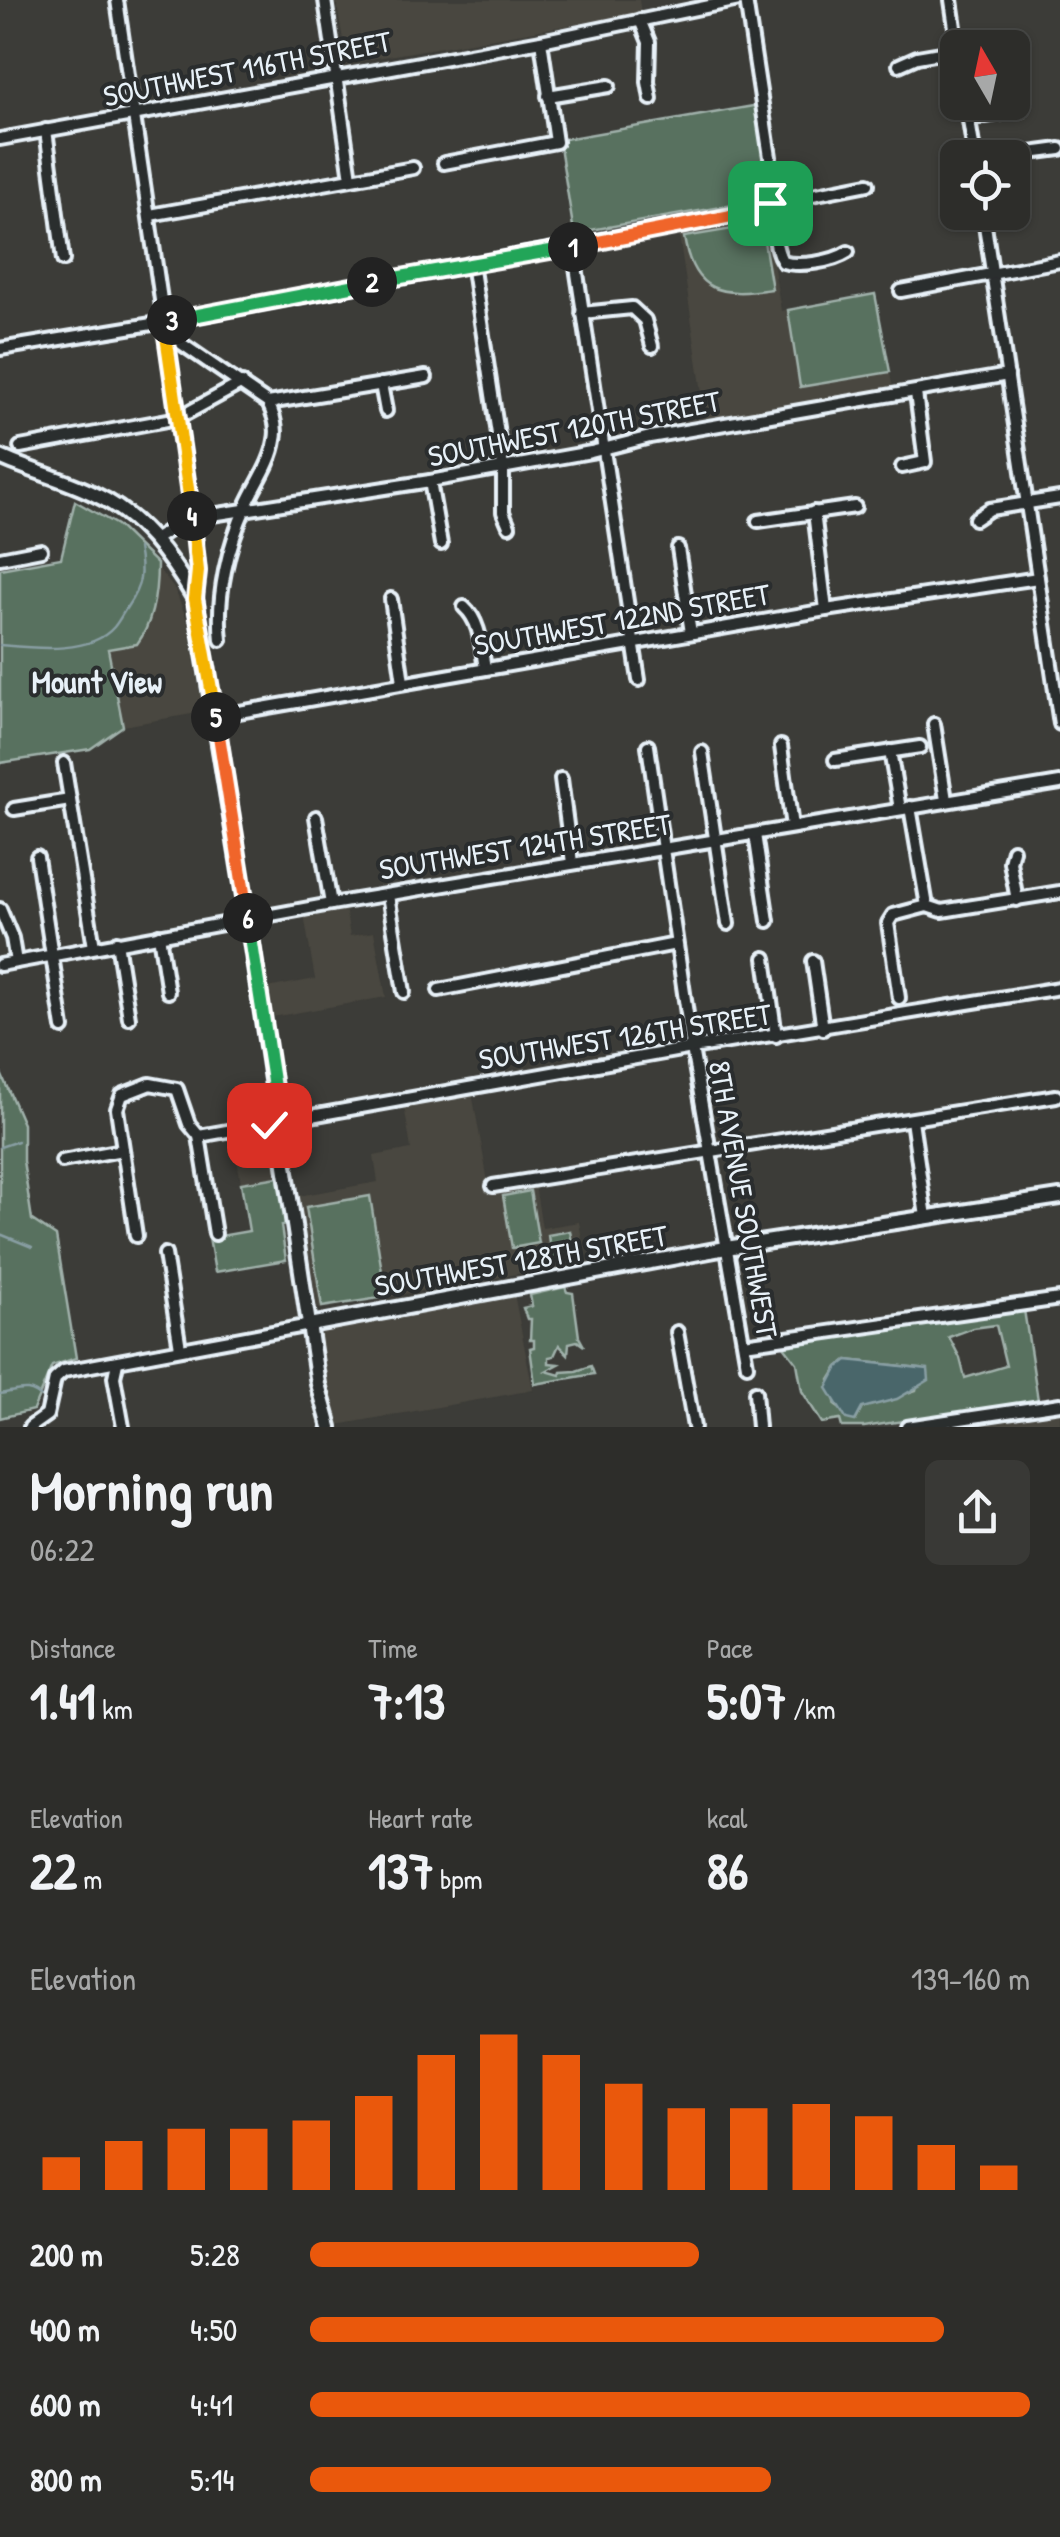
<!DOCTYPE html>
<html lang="en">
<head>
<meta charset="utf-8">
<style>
	:root { --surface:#2d2d2a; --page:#393936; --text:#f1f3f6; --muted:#a7a8a8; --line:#484947; --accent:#ea580c }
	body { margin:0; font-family:"Patrick Hand",sans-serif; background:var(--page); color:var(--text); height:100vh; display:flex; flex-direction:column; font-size:38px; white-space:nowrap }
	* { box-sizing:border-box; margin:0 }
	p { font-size:32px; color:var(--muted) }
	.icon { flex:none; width:55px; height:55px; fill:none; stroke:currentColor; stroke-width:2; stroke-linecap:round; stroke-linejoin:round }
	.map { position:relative; height:1427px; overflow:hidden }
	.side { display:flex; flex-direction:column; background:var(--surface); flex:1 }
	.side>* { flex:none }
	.needle { width:65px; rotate:351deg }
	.controls { position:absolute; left:940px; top:30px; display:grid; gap:20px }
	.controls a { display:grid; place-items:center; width:90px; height:90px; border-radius:15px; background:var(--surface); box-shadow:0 2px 8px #0004,0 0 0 2px var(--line); font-size:50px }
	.pin { position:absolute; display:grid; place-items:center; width:85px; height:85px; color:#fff; margin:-42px; border-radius:20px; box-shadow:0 5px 15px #0006 }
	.km { position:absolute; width:50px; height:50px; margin:-25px; border-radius:50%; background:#222; color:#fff; font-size:28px; line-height:50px; text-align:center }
	.round { display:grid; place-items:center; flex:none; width:105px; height:105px; border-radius:15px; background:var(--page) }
	.headline { display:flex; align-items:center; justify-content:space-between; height:170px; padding:0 30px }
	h1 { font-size:55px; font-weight:700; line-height:75px }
	.metrics { display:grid; grid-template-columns:repeat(3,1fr); gap:15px; height:170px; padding:10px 30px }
	.metrics div { display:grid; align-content:center }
	.metrics b { font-size:50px; font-weight:700 }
	.metrics small { font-size:28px; font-weight:400 }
	.metrics p { font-size:28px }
	.chart { height:280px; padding:20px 30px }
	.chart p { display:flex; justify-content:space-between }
	.chart svg { width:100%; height:180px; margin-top:10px; stroke:var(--accent); stroke-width:6 }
	ul { padding:0 30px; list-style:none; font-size:32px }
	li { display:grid; grid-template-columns:160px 120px 1fr; align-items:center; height:75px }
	li i { height:25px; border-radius:12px; background:var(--accent) }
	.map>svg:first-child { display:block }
	.built { fill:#49473f }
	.green { fill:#59715e; stroke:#a0b1ab; stroke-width:2.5; fill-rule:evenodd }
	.water { fill:#48666a; stroke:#889ea3; stroke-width:2.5 }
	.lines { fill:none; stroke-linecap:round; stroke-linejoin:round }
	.stream { stroke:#889ea3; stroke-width:2.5 }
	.minor-casing { stroke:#e8f1f8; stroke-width:18 }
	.major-casing { stroke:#e8f1f8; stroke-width:20 }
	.minor { stroke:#2a2d2e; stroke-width:10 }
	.major { stroke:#2a2d2e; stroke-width:12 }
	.split-1-casing { stroke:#fff; stroke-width:20 }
	.split-2-casing { stroke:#fff; stroke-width:20 }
	.split-3-casing { stroke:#fff; stroke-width:20 }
	.split-4-casing { stroke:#fff; stroke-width:20 }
	.split-5-casing { stroke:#fff; stroke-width:20 }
	.split-6-casing { stroke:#fff; stroke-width:20 }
	.split-7-casing { stroke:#fff; stroke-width:20 }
	.split-1 { stroke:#f0652b; stroke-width:12 }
	.split-2 { stroke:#22a559; stroke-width:12 }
	.split-3 { stroke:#22a559; stroke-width:12 }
	.split-4 { stroke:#f5b400; stroke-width:12 }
	.split-5 { stroke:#f5b400; stroke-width:12 }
	.split-6 { stroke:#f0652b; stroke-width:12 }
	.split-7 { stroke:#22a559; stroke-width:12 }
	.labels { text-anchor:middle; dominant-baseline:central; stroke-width:8; stroke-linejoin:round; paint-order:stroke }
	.street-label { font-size:30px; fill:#e8f1f8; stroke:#2a2d2e }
	.neighbourhood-label { font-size:32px; font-weight:bold; fill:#e8f1f8; stroke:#2a2d2e }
</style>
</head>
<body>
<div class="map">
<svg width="1060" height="1427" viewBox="0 0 1060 1427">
	<rect width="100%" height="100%" fill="#3c3c38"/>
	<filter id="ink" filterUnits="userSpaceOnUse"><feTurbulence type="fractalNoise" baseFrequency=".01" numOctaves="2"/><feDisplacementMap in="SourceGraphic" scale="20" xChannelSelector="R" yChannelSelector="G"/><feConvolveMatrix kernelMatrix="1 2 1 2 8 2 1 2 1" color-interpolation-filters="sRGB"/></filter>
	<g filter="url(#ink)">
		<!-- built -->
		<g class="built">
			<path d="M336,0H639L641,13L347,63Z"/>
			<path d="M766,221L781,311L875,294L893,389L706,420L679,235Z"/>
			<path d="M157,567L175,590L188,622L203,712L123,726L108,648L137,644L146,631Z"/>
			<path d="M345,908L350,936L374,932L386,997L272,1017L267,988L315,979L304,915Z"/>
			<path d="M472,1093L490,1193L535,1185L542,1228L579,1222L586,1262L318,1309L298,1196L378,1182L374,1156L411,1149L404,1105Z"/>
			<path d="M264,1130L272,1135L279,1176L241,1183L233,1135Z"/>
			<path d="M514,1294L533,1390L337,1425L327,1397L319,1338L324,1331Z"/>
			<path d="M1060,1413V1427H970Z"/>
		</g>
		<!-- green -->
		<g class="green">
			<path d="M759,105L773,198L574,233L559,140Z"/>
			<path d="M750,226L763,235L772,289C721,297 693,293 684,237Z"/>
			<path d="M875,294L890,372L800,387L788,310Z"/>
			<path d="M75,501L117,525L157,564C157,591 153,623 137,644L108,649L123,726L90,749L0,763V569L61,558Z"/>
			<path d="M0,1071L23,1124V1161L32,1220L56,1236L76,1358L52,1366L33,1410L0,1418Z"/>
			<path d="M278,1177L286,1225L281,1226L286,1260L215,1272L209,1238L249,1231L241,1183Z"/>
			<path d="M530,1191L539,1243L512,1248L503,1196Z"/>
			<path d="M370,1196L386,1297L322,1307L306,1207Z"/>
			<path d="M570,1231L575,1261L552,1265L548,1235Z"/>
			<path d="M565,1287L567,1292L573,1293L579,1337L584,1346L577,1341L569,1343L568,1354L559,1345L554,1356L549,1357V1363L559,1364L546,1371L560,1375L561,1372L576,1371L591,1366L594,1374L535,1384L530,1348L534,1347V1340H530L531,1319H527L523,1308L532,1306L530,1295Z"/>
			<path d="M1024,1310L1038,1400L864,1427H842L840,1420L822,1423L802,1391L797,1363L783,1345ZM996,1325L1006,1366L965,1378L960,1358L949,1337L973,1328ZM847,1360L921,1368L916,1390L862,1408L856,1420L836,1406L830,1380L838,1367Z"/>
		</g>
		<!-- water -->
		<path class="water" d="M847,1360L928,1369L929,1380L897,1399L862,1408L855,1421L846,1419L827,1388L838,1367Z"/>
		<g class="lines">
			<!-- stream -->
			<g class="stream">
				<path d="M0,645C33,648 90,655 114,627C119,621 123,613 127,607C142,585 143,573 138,548"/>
				<path d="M0,1147L18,1141"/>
				<path d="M0,1234L32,1247"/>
				<path d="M0,1394C18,1391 30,1384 44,1400"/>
			</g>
			<!-- minor casing -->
			<g class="minor-casing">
				<g id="minor">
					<path d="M117,0L193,518L198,571L195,598"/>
					<path d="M325,0L351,178"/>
					<path d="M746,0L770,157"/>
					<path d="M951,0L958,48"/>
					<path d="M640,20L649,42L648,82L651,99"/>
					<path d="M899,65L917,57L958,50"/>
					<path d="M548,96L609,86"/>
					<path d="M966,102L975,158"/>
					<path d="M969,119L1021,110"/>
					<path d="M46,130L63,260"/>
					<path d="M0,139L541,41L739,0"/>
					<path d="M992,158L1060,149"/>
					<path d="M444,163L556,142L541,41"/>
					<path d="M762,210C779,224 771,245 783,262C799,267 833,262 848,252"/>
					<path d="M983,212L1060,724"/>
					<path d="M150,215L413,168"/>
					<path d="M573,247L639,680"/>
					<path d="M472,263L503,467V512L509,526"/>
					<path d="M901,291L1060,261"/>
					<path d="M582,313L632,308L645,320L652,346"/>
					<path d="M166,333L268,403C274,415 278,427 275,440C272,462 256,484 247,504C228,545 216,596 221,640"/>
					<path d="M0,349L164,322L762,210L771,203L868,184"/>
					<path d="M381,384L386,411"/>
					<path d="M268,403L426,377"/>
					<path d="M20,447L178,418L242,383"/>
					<path d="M902,467L925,462L916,393"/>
					<path d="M430,481L441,544"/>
					<path d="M814,512L826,610"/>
					<path d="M975,519L990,509L1060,498"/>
					<path d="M758,521L855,507"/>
					<path d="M154,540L186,519L430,481L591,452L650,437L1008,375"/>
					<path d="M678,548L691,633"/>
					<path d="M0,558L41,550"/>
					<path d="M391,599L403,682"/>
					<path d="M464,607C481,622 481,647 485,668"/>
					<path d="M216,716L826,610L1038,578"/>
					<path d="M934,724L946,800"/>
					<path d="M648,746L692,1048L747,1365"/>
					<path d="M781,746L792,827"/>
					<path d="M890,751L900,809"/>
					<path d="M702,752L728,924"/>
					<path d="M835,760L920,747"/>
					<path d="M64,763L94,947"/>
					<path d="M561,779L572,863"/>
					<path d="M910,807L927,906"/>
					<path d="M14,809L70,800"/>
					<path d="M316,817L331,904"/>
					<path d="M755,834L768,921"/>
					<path d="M1013,850L1010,862L1017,900"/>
					<path d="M37,857L63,1028"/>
					<path d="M388,895L404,992"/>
					<path d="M927,906L942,911L1060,892"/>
					<path d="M0,909L12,938L16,962"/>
					<path d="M159,935L168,992"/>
					<path d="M117,942L129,1018"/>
					<path d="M765,958L776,1036"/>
					<path d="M813,961L823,1029"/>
					<path d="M0,965L331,904L1060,783"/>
					<path d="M439,990L676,944"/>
					<path d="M899,998L888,923L893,915L927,906"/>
					<path d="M912,1120L926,1217"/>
					<path d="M199,1136L692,1048L1060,988"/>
					<path d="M62,1161L122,1150"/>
					<path d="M493,1186L1056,1096"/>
					<path d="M136,1236L117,1109L122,1095L150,1084L177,1089L189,1124L199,1136L215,1234"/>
					<path d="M165,1254L180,1348"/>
					<path d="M677,1332L694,1427"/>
					<path d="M744,1344L1060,1299"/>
					<path d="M117,1363L114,1377L123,1427"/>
					<path d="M755,1392L758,1427"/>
					<path d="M30,1427L47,1415L55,1379L64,1371L310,1325"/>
					<path d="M907,1427L1060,1404"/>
				</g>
			</g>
			<!-- major casing -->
			<g class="major-casing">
				<g id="major">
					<path d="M0,457C31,471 64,479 94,494C140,515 170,556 195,599L248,920L318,1384L330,1427"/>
					<path d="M310,1325L726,1248L1060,1197"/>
				</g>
			</g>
			<!-- minor -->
			<use href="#minor" class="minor"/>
			<!-- major -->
			<use href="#major" class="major"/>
		</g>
	</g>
	<g class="lines" filter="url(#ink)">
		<!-- split-1 casing -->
		<g class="split-1-casing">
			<path id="split-1" d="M573,247L762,210L770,203"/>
		</g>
		<!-- split-2 casing -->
		<g class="split-2-casing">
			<path id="split-2" d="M372,282L573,247"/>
		</g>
		<!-- split-3 casing -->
		<g class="split-3-casing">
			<path id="split-3" d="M172,320L372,282"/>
		</g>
		<!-- split-4 casing -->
		<g class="split-4-casing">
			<path id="split-4" d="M172,320L164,322L192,516"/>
		</g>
		<!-- split-5 casing -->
		<g class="split-5-casing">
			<path id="split-5" d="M192,516L198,571L195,599L216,717"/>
		</g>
		<!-- split-6 casing -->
		<g class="split-6-casing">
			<path id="split-6" d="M216,717L248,918"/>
		</g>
		<!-- split-7 casing -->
		<g class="split-7-casing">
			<path id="split-7" d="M248,918L279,1120L269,1125"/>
		</g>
		<!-- split-1 -->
		<use href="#split-1" class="split-1"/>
		<!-- split-2 -->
		<use href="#split-2" class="split-2"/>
		<!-- split-3 -->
		<use href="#split-3" class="split-3"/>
		<!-- split-4 -->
		<use href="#split-4" class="split-4"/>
		<!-- split-5 -->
		<use href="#split-5" class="split-5"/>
		<!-- split-6 -->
		<use href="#split-6" class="split-6"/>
		<!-- split-7 -->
		<use href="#split-7" class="split-7"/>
	</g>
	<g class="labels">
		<!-- street labels -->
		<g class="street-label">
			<text transform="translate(247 68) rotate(-11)">SOUTHWEST 116TH STREET</text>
			<text transform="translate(574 428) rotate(-11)">SOUTHWEST 120TH STREET</text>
			<text transform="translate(622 619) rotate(-10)">SOUTHWEST 122ND STREET</text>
			<text transform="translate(525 846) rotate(-9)">SOUTHWEST 124TH STREET</text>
			<text transform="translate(625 1036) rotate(-9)">SOUTHWEST 126TH STREET</text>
			<text transform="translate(744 1199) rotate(80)">8TH AVENUE SOUTHWEST</text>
			<text transform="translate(521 1260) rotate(-10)">SOUTHWEST 128TH STREET</text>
		</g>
		<!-- neighbourhood labels -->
		<g class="neighbourhood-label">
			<text x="97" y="681">Mount View</text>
		</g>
	</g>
</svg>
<div class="controls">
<a><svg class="needle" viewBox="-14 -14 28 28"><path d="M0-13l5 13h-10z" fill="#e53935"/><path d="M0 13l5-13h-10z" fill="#a7a8a8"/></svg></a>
<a><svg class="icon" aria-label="locate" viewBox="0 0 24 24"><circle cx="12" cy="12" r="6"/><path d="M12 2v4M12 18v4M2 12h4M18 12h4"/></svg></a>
</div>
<div class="pin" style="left:770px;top:203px;background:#1e9e55"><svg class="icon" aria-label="arrive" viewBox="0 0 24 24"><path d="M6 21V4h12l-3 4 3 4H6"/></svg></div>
<div class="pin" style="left:269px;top:1125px;background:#d93025"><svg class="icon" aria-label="check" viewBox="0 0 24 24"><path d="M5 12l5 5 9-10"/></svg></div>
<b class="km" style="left:573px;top:247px">1</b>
<b class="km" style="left:372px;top:282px">2</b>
<b class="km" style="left:172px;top:320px">3</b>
<b class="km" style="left:192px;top:516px">4</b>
<b class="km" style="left:216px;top:717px">5</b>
<b class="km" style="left:248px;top:918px">6</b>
</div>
<section class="side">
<div class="headline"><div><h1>Morning run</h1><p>06:22</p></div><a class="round"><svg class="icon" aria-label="share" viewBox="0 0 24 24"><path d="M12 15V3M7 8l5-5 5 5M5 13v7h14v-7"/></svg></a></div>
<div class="metrics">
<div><p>Distance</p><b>1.41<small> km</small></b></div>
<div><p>Time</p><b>7:13</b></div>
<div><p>Pace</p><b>5:07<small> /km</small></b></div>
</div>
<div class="metrics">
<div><p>Elevation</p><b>22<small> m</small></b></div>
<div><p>Heart rate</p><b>137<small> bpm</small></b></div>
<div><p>kcal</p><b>86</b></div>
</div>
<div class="chart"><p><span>Elevation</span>139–160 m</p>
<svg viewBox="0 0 160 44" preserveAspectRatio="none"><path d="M5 44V36M15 44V32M25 44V29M35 44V29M45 44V27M55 44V21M65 44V11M75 44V6M85 44V11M95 44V18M105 44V24M115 44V24M125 44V23M135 44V26M145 44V33M155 44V38"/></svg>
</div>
<ul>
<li><b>200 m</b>5:28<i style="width:54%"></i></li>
<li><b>400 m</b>4:50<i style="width:88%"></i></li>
<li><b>600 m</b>4:41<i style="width:100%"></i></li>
<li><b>800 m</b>5:14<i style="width:64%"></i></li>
</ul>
</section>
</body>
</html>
